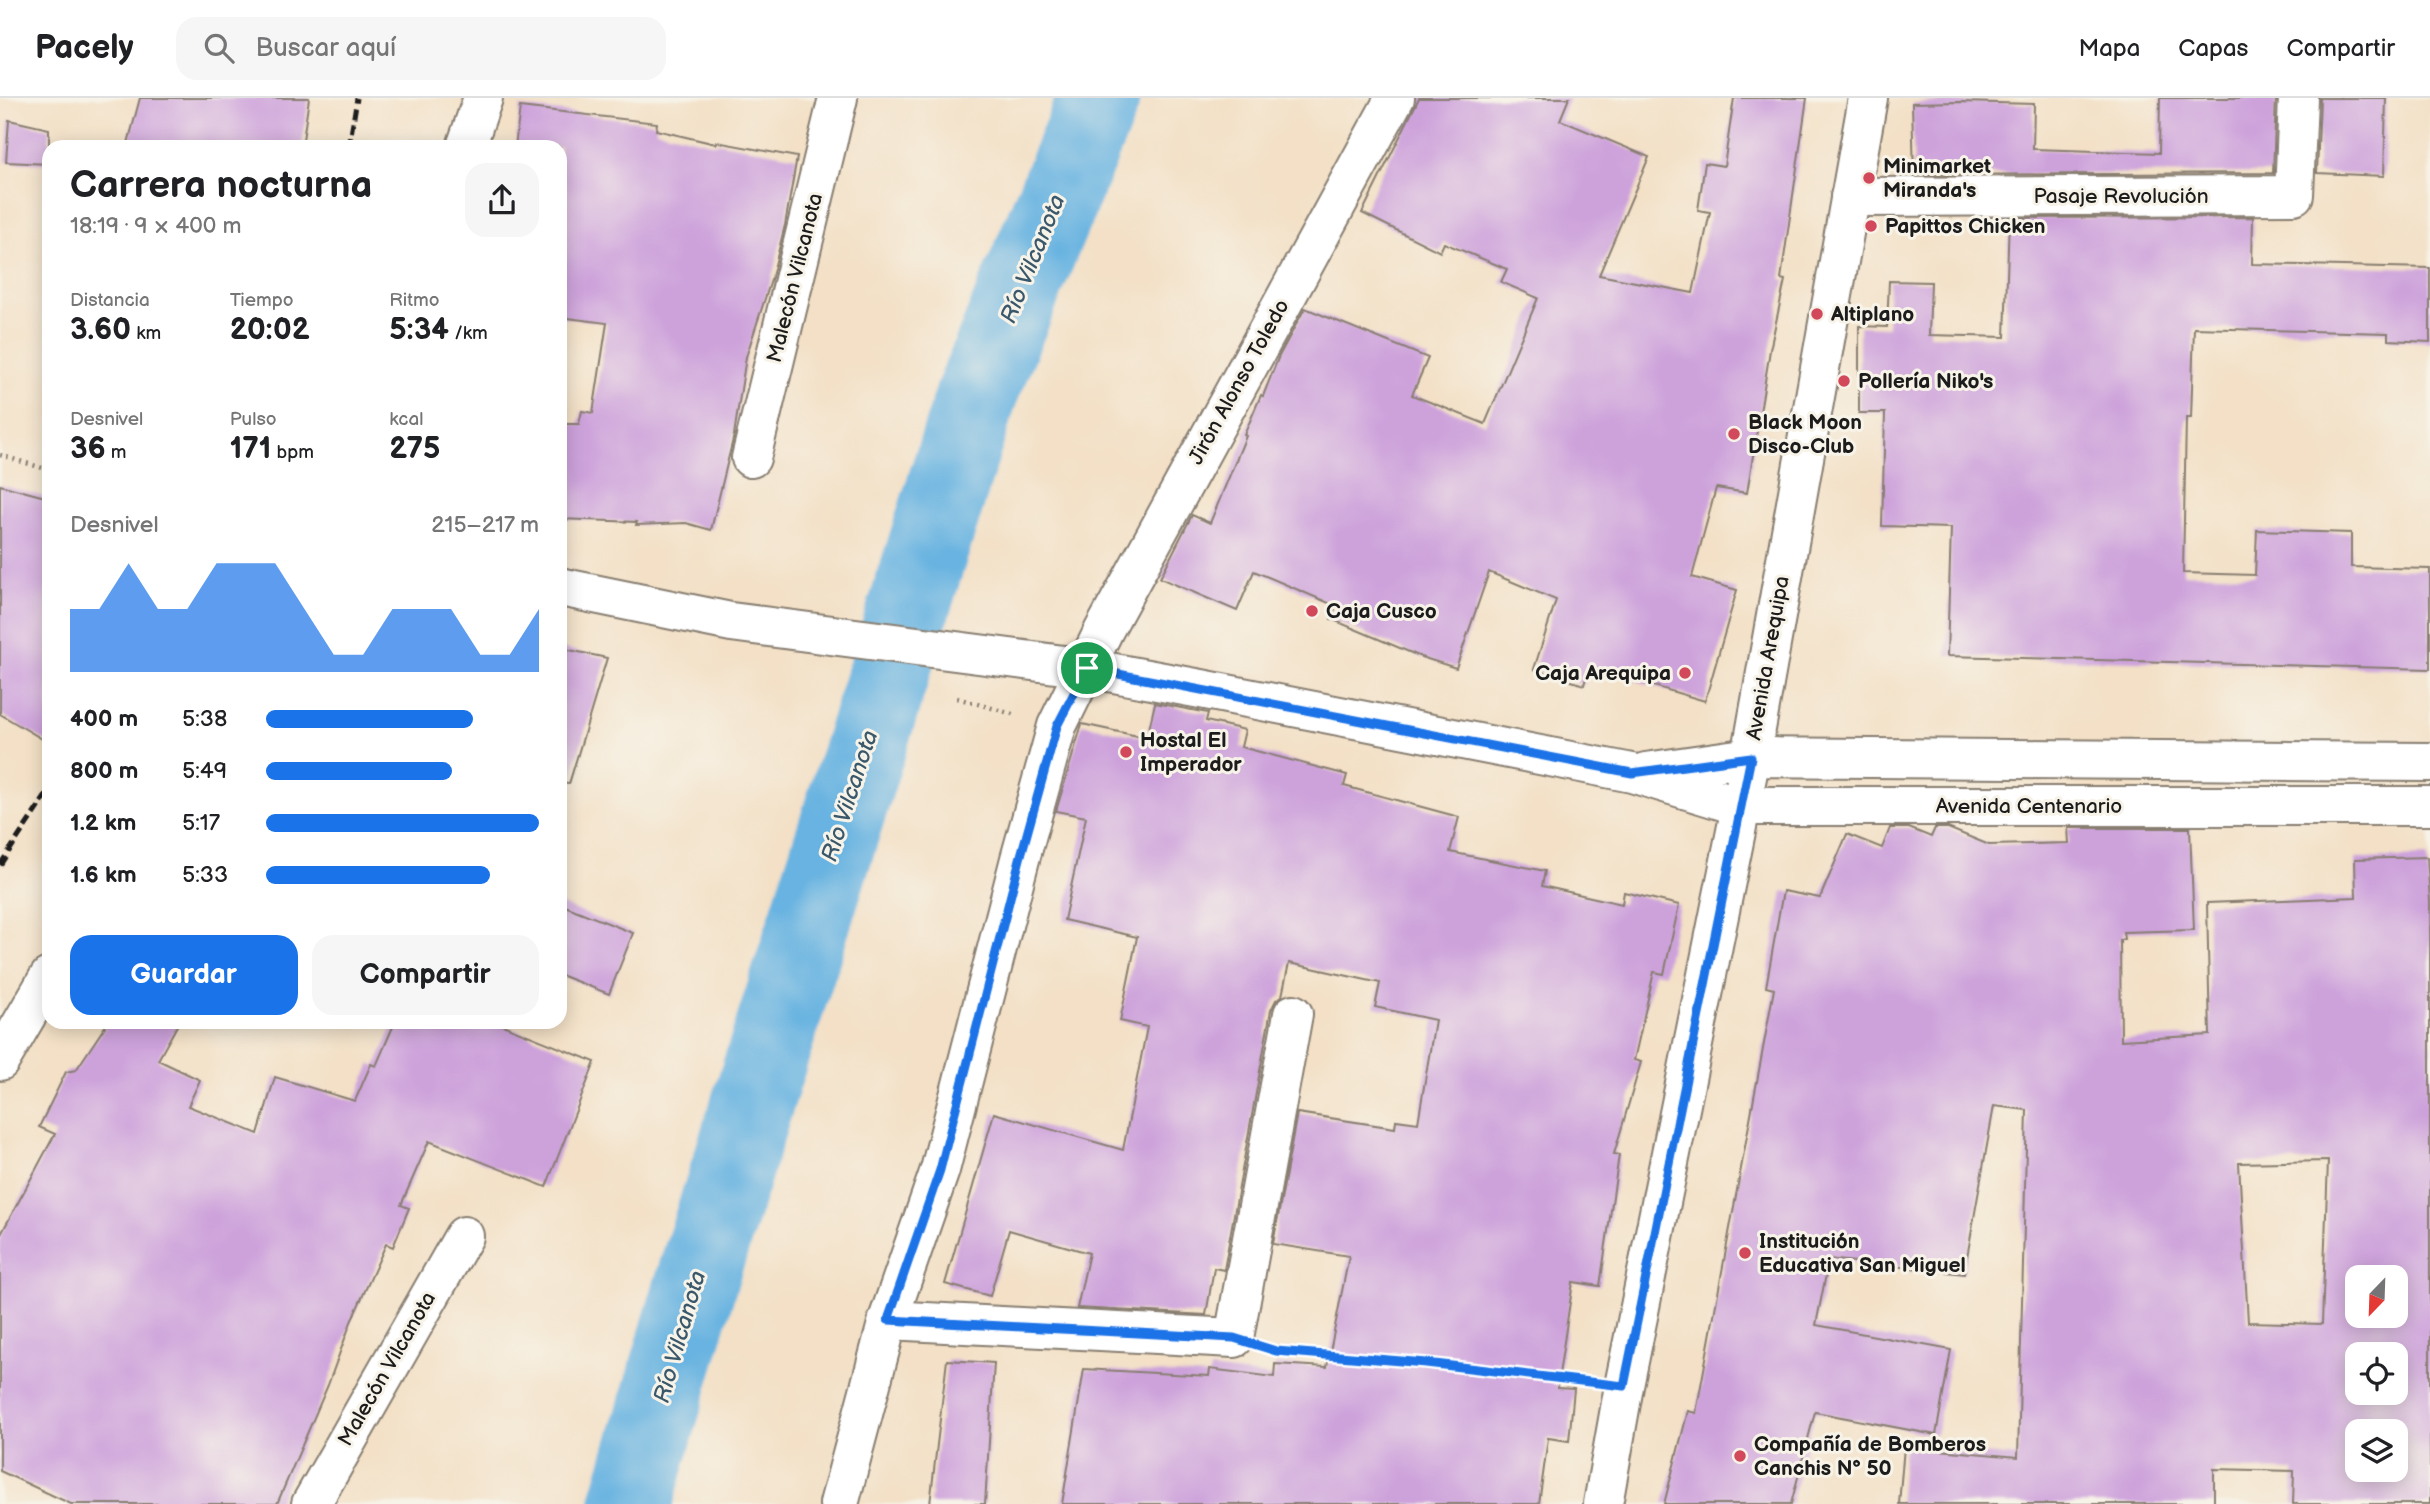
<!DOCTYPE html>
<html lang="es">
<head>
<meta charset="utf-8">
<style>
	:root { --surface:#fff; --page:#f6f6f6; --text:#202124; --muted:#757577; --line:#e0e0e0; --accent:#1a73e8 }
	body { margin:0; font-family:"Balsamiq Sans",sans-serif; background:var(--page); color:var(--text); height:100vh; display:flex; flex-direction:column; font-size:26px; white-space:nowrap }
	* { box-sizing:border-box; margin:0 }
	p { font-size:23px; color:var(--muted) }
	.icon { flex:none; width:38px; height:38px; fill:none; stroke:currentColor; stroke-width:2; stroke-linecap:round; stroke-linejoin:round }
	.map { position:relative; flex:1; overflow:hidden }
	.side { position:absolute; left:42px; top:42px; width:525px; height:889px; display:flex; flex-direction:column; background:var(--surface); border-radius:21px; box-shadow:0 4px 18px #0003 }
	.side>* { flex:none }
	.needle { width:46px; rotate:203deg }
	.controls { position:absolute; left:2345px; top:1167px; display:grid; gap:14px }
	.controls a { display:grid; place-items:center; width:63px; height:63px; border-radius:14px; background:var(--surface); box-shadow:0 4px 18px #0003; font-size:35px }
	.pin { position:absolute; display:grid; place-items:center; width:60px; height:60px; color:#fff; margin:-30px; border:4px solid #fff; border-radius:50%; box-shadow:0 2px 7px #0007 }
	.round { display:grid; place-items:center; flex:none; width:74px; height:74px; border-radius:21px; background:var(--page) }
	.headline { display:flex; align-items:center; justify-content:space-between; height:119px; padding:0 28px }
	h1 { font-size:38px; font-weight:800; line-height:52px }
	.figures { display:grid; grid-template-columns:repeat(3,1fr); gap:10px; height:119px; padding:7px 28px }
	.figures div { display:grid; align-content:center }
	.figures b { font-size:30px; font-weight:800 }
	.figures small { font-size:19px; font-weight:400 }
	.figures p { font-size:19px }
	.chart { height:196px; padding:14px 28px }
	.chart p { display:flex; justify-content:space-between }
	.chart svg { width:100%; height:126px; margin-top:7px; fill:var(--accent); opacity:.7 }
	.cta { display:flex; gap:14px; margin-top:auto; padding:14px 28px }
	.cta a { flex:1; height:80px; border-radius:21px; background:var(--accent); color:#fff; font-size:28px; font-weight:800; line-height:80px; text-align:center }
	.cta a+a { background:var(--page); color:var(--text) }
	ul { padding:0 28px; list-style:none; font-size:23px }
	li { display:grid; grid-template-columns:112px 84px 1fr; align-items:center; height:52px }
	li i { height:18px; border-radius:9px; background:var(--accent) }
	header { display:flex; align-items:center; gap:42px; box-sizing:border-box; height:98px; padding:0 35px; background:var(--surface); border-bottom:2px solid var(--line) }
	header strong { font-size:33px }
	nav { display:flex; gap:38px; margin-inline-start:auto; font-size:24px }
	.search { width:490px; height:63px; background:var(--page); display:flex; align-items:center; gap:18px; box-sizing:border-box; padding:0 24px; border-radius:21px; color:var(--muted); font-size:26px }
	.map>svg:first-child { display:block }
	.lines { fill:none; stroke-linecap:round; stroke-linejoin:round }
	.river { stroke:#68b3e1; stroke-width:82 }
	.building { fill:#cda2db; fill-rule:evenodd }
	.minor-casing { stroke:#887e71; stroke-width:42 }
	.tertiary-casing { stroke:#887e71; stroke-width:42 }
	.path { stroke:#887e71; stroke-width:4.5; stroke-dasharray:2 5; stroke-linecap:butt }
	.minor { stroke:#fff; stroke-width:38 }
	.tertiary { stroke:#fff; stroke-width:38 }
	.rail { stroke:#1c1c1c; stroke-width:5; stroke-dasharray:10 5; stroke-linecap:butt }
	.route-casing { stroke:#fff; stroke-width:14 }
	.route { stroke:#1a73e8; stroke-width:9 }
	.poi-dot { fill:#d1495b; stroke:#f7f3e8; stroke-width:2.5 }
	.labels { text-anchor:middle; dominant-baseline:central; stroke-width:6; stroke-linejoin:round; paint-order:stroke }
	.poi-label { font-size:21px; font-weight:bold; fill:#1c1c1c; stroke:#f7f3e8; text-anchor:start }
	.street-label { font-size:21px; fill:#1c1c1c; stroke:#f7f3e8 }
	.water-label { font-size:23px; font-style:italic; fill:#3a586b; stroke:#f7f3e8 }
</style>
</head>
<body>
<header>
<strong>Pacely</strong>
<div class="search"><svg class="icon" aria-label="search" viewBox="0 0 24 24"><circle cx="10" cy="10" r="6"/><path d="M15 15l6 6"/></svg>Buscar aquí</div>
<nav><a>Mapa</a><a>Capas</a><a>Compartir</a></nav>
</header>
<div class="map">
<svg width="2430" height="1406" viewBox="0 0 2430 1406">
	<rect width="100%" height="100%" fill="#f7f3e8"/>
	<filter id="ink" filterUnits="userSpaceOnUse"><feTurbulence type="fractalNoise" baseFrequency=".0143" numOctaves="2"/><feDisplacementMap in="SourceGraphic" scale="14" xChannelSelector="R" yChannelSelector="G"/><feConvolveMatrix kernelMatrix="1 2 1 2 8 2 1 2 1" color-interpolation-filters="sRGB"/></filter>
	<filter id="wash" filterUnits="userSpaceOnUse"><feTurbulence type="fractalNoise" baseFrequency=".00686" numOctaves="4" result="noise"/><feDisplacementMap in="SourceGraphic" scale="28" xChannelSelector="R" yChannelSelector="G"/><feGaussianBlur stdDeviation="1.57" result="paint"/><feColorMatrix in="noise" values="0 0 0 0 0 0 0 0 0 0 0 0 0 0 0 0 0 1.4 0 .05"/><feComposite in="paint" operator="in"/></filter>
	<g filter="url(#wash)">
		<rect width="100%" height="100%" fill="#f3e0c6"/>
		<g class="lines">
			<!-- river -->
			<path class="river" d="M631,1406L701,1168L977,295L1099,0"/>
		</g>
		<g id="blocks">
			<!-- building -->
			<g class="building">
				<path d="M140,0H309L302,49H127Z"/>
				<path d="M1419,0H1569L1560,22L1649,59L1599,177L1693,195L1710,114L1698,112L1705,65L1724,68L1734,0H1807L1781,181L1785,182L1770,252L1747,395L1716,390L1692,479L1737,492L1705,603L1589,569L1584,587L1534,571L1556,502L1489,474L1456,570L1421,559L1331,521L1336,508L1254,473L1237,513L1160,480L1192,417L1210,425L1246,338L1244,337L1261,297L1263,298L1279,258L1305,210L1428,260L1412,297L1485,326L1538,200L1501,184L1507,171L1444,145L1440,154L1362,115Z"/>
				<path d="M2160,0H2276L2273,75L1914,77L1912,5L1960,4L2034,6L2033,51L2159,55Z"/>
				<path d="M2320,0H2386L2384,78L2317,75Z"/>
				<path d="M520,9L657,25L656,32L716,46L717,44L797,59L785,127L772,179L746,259L734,337L711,432L686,425L636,427L637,424L560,421V326H579L582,313L593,315L607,225L560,219V49H515Z"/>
				<path d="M9,22L49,31V66L6,64Z"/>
				<path d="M2253,119L2252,166L2430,170V244L2388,242V235L2194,230L2191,320H2186L2183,475L2255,477L2257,432L2351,435V469L2430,471V571L1947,558L1951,430L1882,428L1885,315H1859V228L1887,229L1889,183L1931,184L1929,237L2005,239L2009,120Z"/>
				<path d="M0,387L49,400V645L0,616Z"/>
				<path d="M560,550L607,560L569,686L560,685Z"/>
				<path d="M1155,605L1208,615L1206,623L1245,632L1241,649L1347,677L1344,688L1459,719L1450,754L1545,773L1542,788L1622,806L1624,794L1679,807L1664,876L1654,874L1634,962L1641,964L1614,1056L1619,1057L1600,1188L1573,1184L1557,1290L1574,1291L1569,1343L1548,1340L1539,1406H1062L1084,1271L1209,1278L1210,1271L1274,1279L1275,1266L1327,1269L1349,1158L1273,1146L1297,1015L1395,1030L1396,1022L1418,1025L1435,922L1375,909L1380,885L1289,865L1282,898L1276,902L1271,912L1224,1172L1214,1170L1206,1217L1077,1210L1089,1155L1009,1132L990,1198L945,1186L994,1015L1123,1052L1147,929L1120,923L1137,839L1064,822L1086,719L1056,713L1082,626L1147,640Z"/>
				<path d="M1890,730H1909L1931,739L1935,730H1948L1989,747L2069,745L2068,730H2190L2194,832L2123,834L2124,841L2120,842L2121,942L2210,937L2207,805L2356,799L2355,761L2427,759L2430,803V1406H2293L2294,1373L2214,1371V1406H1899L1904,1349L2018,1359L2027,1012L1994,1008L1964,1176L1829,1161L1816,1227L1951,1252L1936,1337L1815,1314L1791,1406H1664L1688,1313L1696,1315L1774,891L1766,889L1783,793L1820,800L1847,736L1882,750ZM2328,1063L2322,1226L2248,1224L2239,1065ZM2357,1180H2396V1218H2357ZM2357,1256H2396V1295H2357ZM2357,1334H2396V1372H2357Z"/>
				<path d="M560,806L633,835L609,896L560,877Z"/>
				<path d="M108,924H179L158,962L200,982L188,1008L258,1036L275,979L355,1003L371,966L376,968L395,924H495L595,964L546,1089L429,1043L401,1107L409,1110L393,1149L386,1146L351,1224L328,1287L277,1406H71L0,1373V1138L55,1036L39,1029L66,974L76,972Z"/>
				<path d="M947,1262L994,1265L985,1406H930Z"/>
			</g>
		</g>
	</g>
	<g filter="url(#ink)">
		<use href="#blocks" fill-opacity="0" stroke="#887e71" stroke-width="2"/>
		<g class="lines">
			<!-- minor casing -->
			<g class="minor-casing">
				<g id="minor">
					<path d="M466,49L483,0"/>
					<path d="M1850,99L2294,97L2298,0"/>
					<path d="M751,360L838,0"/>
					<path d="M888,1222L1234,1240L1293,916"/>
					<path d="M311,1406L464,1138"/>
					<path d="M839,1406L888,1222L940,1072L1020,761L1057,628L1104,532L1395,0"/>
					<path d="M1603,1406L1624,1288L1751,659L1868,0"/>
				</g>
			</g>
			<!-- tertiary casing -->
			<g class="tertiary-casing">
				<g id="tertiary">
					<path d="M560,489L731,524L1087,570L1201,591L1632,675L1740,708H2430"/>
					<path d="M1646,674L1751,659L2430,664"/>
					<path d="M0,963L49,879"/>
				</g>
			</g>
			<!-- path -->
			<g class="path">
				<path d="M0,357L49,372"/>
				<path d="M957,600L1016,617"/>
				<path d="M1273,1252L1426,1265L1581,1283"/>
			</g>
			<!-- minor -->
			<use href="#minor" class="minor"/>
			<!-- tertiary -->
			<use href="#tertiary" class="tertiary"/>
			<!-- rail -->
			<g class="rail">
				<path d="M349,49L357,0"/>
				<path d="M0,767L49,693"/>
			</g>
		</g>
	</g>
	<g class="lines" filter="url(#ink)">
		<!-- route casing -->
		<g class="route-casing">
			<path id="route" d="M1087,570L1632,675L1751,659L1624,1288L1426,1265L1276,1253L1234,1240L888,1222L940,1072L1020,761L1057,628Z"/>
		</g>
		<!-- route -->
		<use href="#route" class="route"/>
	</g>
	<!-- markers -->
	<g class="poi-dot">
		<circle cx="1869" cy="80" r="7"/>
		<circle cx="1871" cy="128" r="7"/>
		<circle cx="1817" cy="216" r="7"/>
		<circle cx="1844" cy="283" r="7"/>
		<circle cx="1734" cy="336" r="7"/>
		<circle cx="1312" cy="513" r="7"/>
		<circle cx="1685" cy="575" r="7"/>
		<circle cx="1126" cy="654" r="7"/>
		<circle cx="1745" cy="1155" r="7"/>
		<circle cx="1740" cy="1358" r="7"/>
	</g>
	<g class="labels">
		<!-- poi labels -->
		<g class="poi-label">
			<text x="1883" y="68">Minimarket<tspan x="1883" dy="24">Miranda's</tspan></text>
			<text x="1885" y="128">Papittos Chicken</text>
			<text x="1831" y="216">Altiplano</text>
			<text x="1858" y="283">Pollería Niko's</text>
			<text x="1748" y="324">Black Moon<tspan x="1748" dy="24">Disco-Club</tspan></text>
			<text x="1326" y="513">Caja Cusco</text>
			<text x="1671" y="575" text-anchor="end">Caja Arequipa</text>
			<text x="1140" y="642">Hostal El<tspan x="1140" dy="24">Imperador</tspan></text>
			<text x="1759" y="1143">Institución<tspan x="1759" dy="24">Educativa San Miguel</tspan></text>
			<text x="1754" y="1346">Compañía de Bomberos<tspan x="1754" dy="24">Canchis Nº 50</tspan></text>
		</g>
		<!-- street labels -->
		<g class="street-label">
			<text x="2121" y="98">Pasaje Revolución</text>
			<text transform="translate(795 180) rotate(-76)">Malecón Vilcanota</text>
			<text transform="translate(1239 284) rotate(-61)">Jirón Alonso Toledo</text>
			<text transform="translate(1768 560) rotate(-80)">Avenida Arequipa</text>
			<text x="2029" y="708">Avenida Centenario</text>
			<text transform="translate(387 1271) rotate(-60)">Malecón Vilcanota</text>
		</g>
		<!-- water labels -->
		<g class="water-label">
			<text transform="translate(1033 161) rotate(-68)">Río Vilcanota</text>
			<text transform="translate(850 698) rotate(-72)">Río Vilcanota</text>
			<text transform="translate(680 1239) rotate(-74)">Río Vilcanota</text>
		</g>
	</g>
</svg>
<div class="controls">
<a><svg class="needle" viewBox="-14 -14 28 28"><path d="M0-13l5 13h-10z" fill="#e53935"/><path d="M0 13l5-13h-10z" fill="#757577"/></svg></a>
<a><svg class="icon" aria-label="locate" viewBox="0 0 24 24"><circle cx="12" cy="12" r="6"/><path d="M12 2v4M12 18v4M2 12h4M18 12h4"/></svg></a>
<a><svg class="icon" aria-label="layers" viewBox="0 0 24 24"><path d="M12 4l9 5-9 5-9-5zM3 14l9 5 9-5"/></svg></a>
</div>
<div class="pin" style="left:1087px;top:570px;background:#1e9e55"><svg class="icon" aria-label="arrive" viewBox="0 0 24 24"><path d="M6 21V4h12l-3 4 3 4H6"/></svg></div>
<section class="side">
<div class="headline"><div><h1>Carrera nocturna</h1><p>18:19 · 9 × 400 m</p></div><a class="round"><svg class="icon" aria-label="share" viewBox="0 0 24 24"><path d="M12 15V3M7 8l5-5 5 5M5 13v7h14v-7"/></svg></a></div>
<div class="figures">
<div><p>Distancia</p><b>3.60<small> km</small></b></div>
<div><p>Tiempo</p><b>20:02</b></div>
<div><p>Ritmo</p><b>5:34<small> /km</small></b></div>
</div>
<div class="figures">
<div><p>Desnivel</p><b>36<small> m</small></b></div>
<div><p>Pulso</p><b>171<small> bpm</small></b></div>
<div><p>kcal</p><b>275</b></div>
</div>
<div class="chart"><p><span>Desnivel</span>215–217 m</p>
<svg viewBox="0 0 160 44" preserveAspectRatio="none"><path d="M0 44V22L10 22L20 6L30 22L40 22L50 6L60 6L70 6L80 22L90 38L100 38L110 22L120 22L130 22L140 38L150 38L160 22V44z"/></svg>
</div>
<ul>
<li><b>400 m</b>5:38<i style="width:76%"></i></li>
<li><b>800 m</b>5:49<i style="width:68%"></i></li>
<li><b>1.2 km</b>5:17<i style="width:100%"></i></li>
<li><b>1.6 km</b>5:33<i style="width:82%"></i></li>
</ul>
<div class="cta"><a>Guardar</a><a>Compartir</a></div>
</section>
</div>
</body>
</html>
